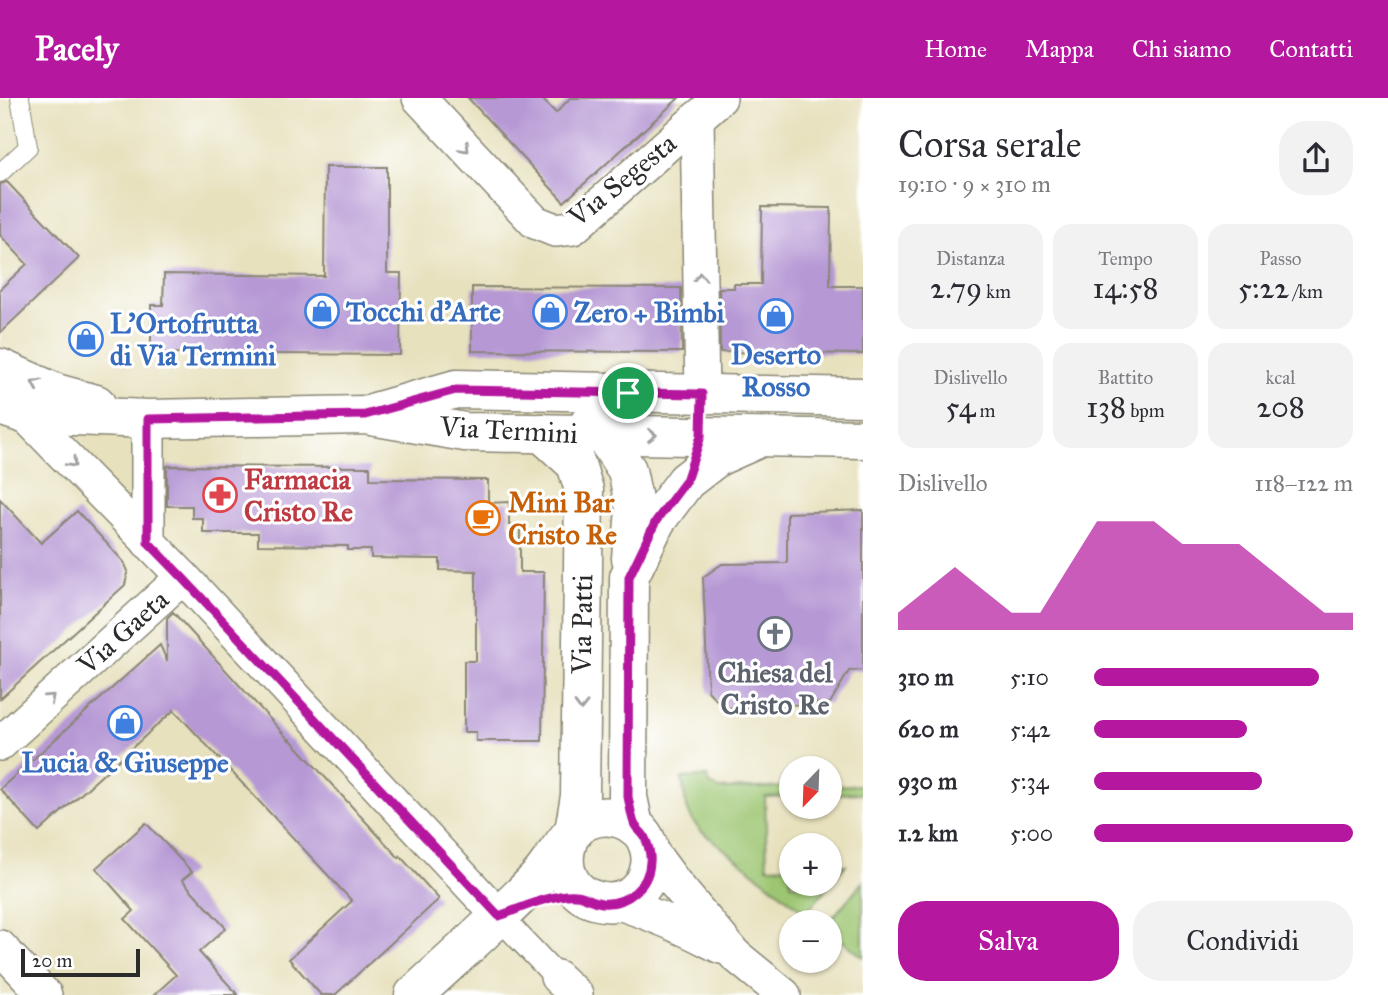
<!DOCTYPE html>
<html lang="it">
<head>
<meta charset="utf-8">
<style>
	:root { --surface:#fff; --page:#f2f2f3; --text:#2b2b33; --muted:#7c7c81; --accent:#b5179e }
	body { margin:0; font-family:"IM FELL Great Primer",serif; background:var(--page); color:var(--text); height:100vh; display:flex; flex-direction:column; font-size:26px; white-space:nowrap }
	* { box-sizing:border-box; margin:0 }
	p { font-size:23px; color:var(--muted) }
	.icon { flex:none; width:38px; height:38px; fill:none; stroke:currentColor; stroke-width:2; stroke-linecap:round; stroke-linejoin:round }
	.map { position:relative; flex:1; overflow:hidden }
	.drawer { display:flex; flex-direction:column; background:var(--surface); width:525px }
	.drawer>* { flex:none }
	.needle { width:46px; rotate:203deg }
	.buttons { position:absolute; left:779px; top:658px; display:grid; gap:14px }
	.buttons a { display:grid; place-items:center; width:63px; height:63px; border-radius:50%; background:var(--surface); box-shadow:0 2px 5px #0004; font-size:35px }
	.scale { position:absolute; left:21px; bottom:18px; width:119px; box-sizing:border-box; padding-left:7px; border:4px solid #2b2b2b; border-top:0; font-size:19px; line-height:24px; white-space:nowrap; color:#2b2b2b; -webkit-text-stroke:5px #fff; paint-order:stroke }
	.pin { position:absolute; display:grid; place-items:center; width:60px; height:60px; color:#fff; margin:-30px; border:4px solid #fff; border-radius:50%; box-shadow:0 2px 7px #0007 }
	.round { display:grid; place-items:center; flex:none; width:74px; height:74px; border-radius:28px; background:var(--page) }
	.headline { display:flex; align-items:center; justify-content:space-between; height:119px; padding:0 35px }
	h1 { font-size:38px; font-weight:600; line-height:52px }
	.metrics { display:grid; grid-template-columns:repeat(3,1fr); gap:10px; height:119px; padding:7px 35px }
	.metrics div { display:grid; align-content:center; border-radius:18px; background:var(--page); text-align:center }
	.metrics b { font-size:30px; font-weight:600 }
	.metrics small { font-size:19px; font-weight:400 }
	.metrics p { font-size:19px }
	.chart { height:196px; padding:14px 35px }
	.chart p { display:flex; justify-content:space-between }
	.chart svg { width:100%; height:126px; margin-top:7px; fill:var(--accent); opacity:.7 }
	.primary-button { display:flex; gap:14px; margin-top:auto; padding:14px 35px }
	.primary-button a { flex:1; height:80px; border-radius:28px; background:var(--accent); color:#fff; font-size:28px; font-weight:600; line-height:80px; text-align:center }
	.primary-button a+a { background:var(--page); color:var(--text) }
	ul { padding:0 35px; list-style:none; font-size:23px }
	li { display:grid; grid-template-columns:112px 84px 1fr; align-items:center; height:52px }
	li i { height:18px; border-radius:9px; background:var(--accent) }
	header { display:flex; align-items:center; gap:42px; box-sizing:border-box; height:98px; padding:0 35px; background:var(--accent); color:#fff }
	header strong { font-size:33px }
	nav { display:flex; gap:38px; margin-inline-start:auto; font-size:24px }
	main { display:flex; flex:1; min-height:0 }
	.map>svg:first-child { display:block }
	.green { fill:#9dc672; stroke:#64784e; stroke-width:2 }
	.building { fill:#b698d4 }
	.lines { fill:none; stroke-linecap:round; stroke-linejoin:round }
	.service-casing { stroke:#898674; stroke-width:20 }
	.pedestrian-casing { stroke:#898674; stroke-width:27 }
	.minor-casing { stroke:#898674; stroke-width:36 }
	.tertiary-casing { stroke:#898674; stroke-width:41 }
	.service { stroke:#fff; stroke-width:18 }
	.pedestrian { stroke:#fff; stroke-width:24 }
	.minor { stroke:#fff; stroke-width:33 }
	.tertiary { stroke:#fff; stroke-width:38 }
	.oneway { stroke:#a0a0a0 }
	.route-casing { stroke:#fff; stroke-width:14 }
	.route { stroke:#b5179e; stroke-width:9 }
	.labels { text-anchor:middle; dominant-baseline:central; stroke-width:6; stroke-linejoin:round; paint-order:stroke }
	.street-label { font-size:28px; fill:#2b2b2b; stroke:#fff }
	.shop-label { font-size:28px; font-weight:bold; fill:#366cbe; stroke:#fff; text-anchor:start }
	.health-label { font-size:28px; font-weight:bold; fill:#be3a42; stroke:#fff; text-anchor:start }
	.food-label { font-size:28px; font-weight:bold; fill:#c56008; stroke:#fff; text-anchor:start }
	.worship-label { font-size:28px; font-weight:bold; fill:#5b616d; stroke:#fff }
</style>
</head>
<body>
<header>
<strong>Pacely</strong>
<nav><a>Home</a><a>Mappa</a><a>Chi siamo</a><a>Contatti</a></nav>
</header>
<main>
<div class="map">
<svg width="863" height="897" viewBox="0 0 863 897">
	<rect width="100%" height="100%" fill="#fff"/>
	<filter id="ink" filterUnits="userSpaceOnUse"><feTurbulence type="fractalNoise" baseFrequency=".0143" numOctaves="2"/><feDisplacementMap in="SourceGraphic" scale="14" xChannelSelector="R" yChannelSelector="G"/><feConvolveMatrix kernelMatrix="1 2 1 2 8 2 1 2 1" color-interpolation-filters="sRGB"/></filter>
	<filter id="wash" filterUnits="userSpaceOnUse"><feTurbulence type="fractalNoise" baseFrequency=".00686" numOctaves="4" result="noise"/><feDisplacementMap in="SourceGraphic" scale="28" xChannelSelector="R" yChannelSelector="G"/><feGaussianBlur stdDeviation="1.57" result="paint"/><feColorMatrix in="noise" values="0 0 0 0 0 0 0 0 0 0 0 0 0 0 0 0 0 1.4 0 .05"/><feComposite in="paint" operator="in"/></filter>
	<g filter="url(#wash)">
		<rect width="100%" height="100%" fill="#e7e1bd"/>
		<!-- green -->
		<g class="green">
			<path d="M707,679L710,686L719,691L791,689V698L765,699L767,769L791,768V786H830V768L846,767L806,815L701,733C685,716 685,701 682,680Z"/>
			<path d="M863,687V695L830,696V688Z"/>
			<path d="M863,783V859L830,833L829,824Z"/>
		</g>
		<g id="blocks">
			<!-- building -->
			<g class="building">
				<path d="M468,0H541L556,15L570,0H679L564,104Z"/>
				<path d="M325,69H387V175H401L400,257L151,255V207H163L164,176L324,178Z"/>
				<path d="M7,84L79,160L0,235V191L27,166L0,137V86Z"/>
				<path d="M762,109L831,110L830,188H863V256L720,254L719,190H734V186H761Z"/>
				<path d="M472,189L681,190L682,254L472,253Z"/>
				<path d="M167,368L370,369V381L488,382V405L509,404V427H520V474H544L542,643H476V634H464V563H476V473L440,472V461L371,460V452H348V448L258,447V435H203V420H192V408H167Z"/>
				<path d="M0,401L41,445L77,413L124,464L128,473L125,487L0,601Z"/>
				<path d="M863,412V572L849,573L830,605L724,610L708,593L703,479L722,466L787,465V415Z"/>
				<path d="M173,514L289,642L290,641L399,760L400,758L439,801L335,897H321L289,861L352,803L174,612L39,734L0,691L160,547L167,563V520Z"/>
				<path d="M146,725L192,774L182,782L226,830L199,854L238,897H154L176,877L125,821L134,813L96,770Z"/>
			</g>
		</g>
	</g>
	<g filter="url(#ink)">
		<use href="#blocks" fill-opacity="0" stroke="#898674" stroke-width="2"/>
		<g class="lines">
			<!-- service casing -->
			<g class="service-casing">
				<path id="service" d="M0,75L28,49L20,0"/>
			</g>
			<!-- pedestrian casing -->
			<g class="pedestrian-casing">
				<path id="pedestrian" d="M499,818L557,879"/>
			</g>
			<!-- minor casing -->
			<g class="minor-casing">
				<g id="minor">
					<path d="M419,0L535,124L555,132L573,130L720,0"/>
					<path d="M697,20L702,296"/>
					<path d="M24,316L183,479"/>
					<path d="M148,444V321"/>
					<path d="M0,646L183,479L499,818"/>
					<path d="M649,750L674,784L735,857L784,897"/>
					<path d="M616,804C653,816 687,831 721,849"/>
					<path d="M0,849L45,897"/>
					<path d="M557,879L576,897"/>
				</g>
			</g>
			<!-- tertiary casing -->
			<g class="tertiary-casing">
				<g id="tertiary">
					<path d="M0,270L56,295L96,306"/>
					<path d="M0,308L24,316L148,321L365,317L465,334L863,341"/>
					<path d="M375,314L456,291L863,299"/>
					<path d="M590,324L603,336L627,372L635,411L631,460"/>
					<path d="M542,335L576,366L584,392L580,698L574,733"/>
					<path d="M634,728L628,699L629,479L656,423L686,383L717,359L755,342"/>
					<path d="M414,897C456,858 499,821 538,780C552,765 570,731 586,723C605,714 626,719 640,733C648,742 652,756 650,768C640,829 546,808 568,743"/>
				</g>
			</g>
			<!-- service -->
			<use href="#service" class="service"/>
			<!-- pedestrian -->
			<use href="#pedestrian" class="pedestrian"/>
			<!-- minor -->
			<use href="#minor" class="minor"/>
			<!-- tertiary -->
			<use href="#tertiary" class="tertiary"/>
		</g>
		<!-- one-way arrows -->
		<defs><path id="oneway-chevron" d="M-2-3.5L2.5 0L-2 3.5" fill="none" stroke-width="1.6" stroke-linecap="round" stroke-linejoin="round" transform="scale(1.75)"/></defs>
		<g class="oneway">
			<use href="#oneway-chevron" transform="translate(465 50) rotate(47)"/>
			<use href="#oneway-chevron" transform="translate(700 179) rotate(-91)"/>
			<use href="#oneway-chevron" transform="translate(36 286) rotate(-156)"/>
			<use href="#oneway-chevron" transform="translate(652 337) rotate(1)"/>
			<use href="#oneway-chevron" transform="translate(72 365) rotate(46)"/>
			<use href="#oneway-chevron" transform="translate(50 600) rotate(-42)"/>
			<use href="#oneway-chevron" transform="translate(581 608) rotate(91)"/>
		</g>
	</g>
	<g class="lines" filter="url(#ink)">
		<!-- route casing -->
		<g class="route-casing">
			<path id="route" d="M456,292L702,296L701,338L686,383L656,423L629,479L628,699C630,707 631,717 634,725C636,731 641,733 644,738C648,745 651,756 650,764C649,788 627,807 602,805C586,803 586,795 566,797C543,800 521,810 499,818L183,480L148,444V321L365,317Z"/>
		</g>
		<!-- route -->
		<use href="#route" class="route"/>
	</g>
	<!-- icons -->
	<defs>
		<g id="shop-ring" transform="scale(1.75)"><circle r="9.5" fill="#fff" stroke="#3f7fe0" stroke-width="1.5"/><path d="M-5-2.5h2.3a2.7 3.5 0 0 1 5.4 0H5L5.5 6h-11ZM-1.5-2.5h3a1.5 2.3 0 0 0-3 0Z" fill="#3f7fe0"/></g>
		<g id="pharmacy-ring" transform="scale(1.75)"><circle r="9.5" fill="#fff" stroke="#e0444e" stroke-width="1.5"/><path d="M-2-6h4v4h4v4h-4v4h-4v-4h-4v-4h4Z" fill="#e0444e"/></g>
		<g id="cafe-ring" transform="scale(1.75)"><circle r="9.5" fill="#fff" stroke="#e8710a" stroke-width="1.5"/><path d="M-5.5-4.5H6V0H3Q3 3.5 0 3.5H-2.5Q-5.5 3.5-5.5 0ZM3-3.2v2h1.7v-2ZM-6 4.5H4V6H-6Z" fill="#e8710a"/></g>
		<g id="church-ring" transform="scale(1.75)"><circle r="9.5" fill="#fff" stroke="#6b7280" stroke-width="1.5"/><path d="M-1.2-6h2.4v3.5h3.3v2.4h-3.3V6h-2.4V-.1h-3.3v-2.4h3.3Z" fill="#6b7280"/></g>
	</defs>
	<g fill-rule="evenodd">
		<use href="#shop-ring" x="322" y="213"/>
		<use href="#shop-ring" x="550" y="214"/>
		<use href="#shop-ring" x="776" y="218"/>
		<use href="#shop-ring" x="86" y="241"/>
		<use href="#pharmacy-ring" x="220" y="397"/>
		<use href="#cafe-ring" x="483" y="420"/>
		<use href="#church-ring" x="775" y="536"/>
		<use href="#shop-ring" x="125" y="625"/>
	</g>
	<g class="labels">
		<!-- street labels -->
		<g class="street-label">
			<text transform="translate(622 82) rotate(-39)">Via Segesta</text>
			<text transform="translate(509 332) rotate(3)">Via Termini</text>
			<text transform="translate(582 526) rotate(-89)">Via Patti</text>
			<text transform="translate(123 534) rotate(-42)">Via Gaeta</text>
		</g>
		<!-- shop labels -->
		<g class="shop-label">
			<text x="346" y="213">Tocchi d'Arte</text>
			<text x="574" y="214">Zero + Bimbi</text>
			<text x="110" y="225">L'Ortofrutta<tspan x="110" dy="32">di Via Termini</tspan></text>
			<text x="776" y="256" text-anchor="middle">Deserto<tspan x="776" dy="32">Rosso</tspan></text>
			<text x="125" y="664" text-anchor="middle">Lucia &amp; Giuseppe</text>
		</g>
		<!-- health labels -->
		<g class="health-label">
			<text x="244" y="381">Farmacia<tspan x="244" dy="32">Cristo Re</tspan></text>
		</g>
		<!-- food labels -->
		<g class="food-label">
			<text x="508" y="404">Mini Bar<tspan x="508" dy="32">Cristo Re</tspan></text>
		</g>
		<!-- worship labels -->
		<g class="worship-label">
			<text x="775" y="574">Chiesa del<tspan x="775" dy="32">Cristo Re</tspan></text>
		</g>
	</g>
</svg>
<div class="buttons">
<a><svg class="needle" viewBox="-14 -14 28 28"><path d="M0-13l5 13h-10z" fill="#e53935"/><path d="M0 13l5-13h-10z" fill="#7c7c81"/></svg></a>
<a>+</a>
<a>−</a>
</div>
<div class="scale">20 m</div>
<div class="pin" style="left:628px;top:295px;background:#1e9e55"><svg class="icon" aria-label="arrive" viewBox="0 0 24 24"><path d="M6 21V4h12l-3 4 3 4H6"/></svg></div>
</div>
<section class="drawer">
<div class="headline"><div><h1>Corsa serale</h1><p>19:10 · 9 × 310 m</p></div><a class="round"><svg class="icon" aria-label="share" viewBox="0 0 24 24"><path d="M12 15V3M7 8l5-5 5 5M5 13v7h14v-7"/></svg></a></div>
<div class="metrics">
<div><p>Distanza</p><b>2.79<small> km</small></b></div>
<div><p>Tempo</p><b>14:58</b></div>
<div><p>Passo</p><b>5:22<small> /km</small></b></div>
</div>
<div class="metrics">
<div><p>Dislivello</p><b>54<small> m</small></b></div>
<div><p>Battito</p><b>138<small> bpm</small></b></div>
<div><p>kcal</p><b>208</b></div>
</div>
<div class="chart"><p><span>Dislivello</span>118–122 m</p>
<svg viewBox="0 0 160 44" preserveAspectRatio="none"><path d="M0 44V38L10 30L20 22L30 30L40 38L50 38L60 22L70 6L80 6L90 6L100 14L110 14L120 14L130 22L140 30L150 38L160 38V44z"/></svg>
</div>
<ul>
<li><b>310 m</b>5:10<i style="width:87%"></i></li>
<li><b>620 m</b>5:42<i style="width:59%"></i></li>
<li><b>930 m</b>5:34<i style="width:65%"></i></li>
<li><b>1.2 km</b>5:00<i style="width:100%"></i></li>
</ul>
<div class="primary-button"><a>Salva</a><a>Condividi</a></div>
</section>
</main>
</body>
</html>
